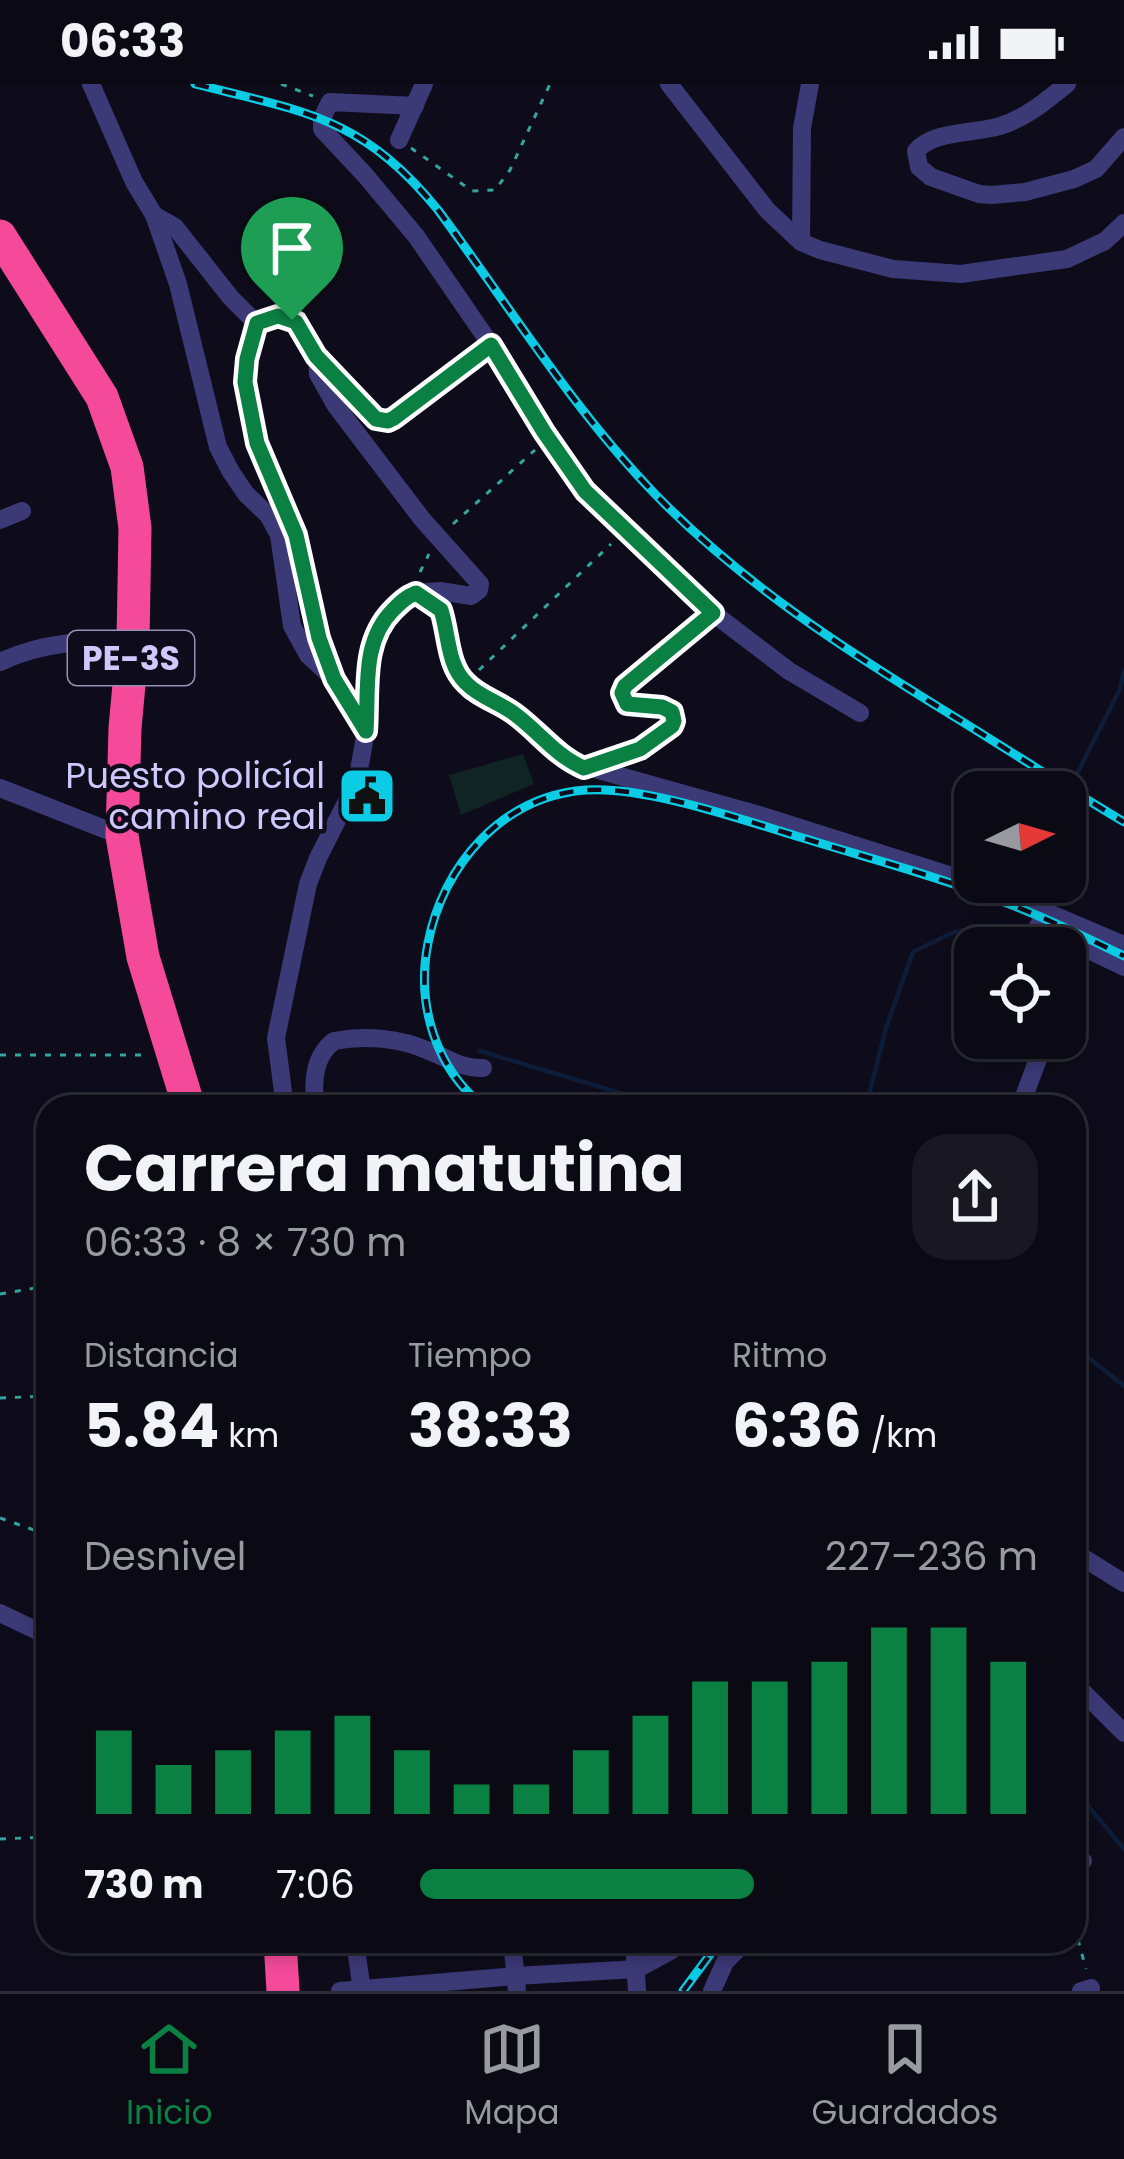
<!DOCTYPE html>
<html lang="es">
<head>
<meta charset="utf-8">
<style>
	:root { --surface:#0a0914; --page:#181722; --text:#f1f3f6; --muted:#999aa0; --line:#2a2a34; --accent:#0b8043 }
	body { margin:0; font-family:Poppins,sans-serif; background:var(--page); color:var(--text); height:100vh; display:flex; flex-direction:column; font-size:45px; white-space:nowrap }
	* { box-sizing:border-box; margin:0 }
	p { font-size:39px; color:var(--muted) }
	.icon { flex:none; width:66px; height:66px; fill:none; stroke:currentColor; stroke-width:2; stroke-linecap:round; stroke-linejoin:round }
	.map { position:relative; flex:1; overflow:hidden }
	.details { position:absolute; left:36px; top:1011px; width:1050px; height:858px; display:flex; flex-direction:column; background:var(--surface); border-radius:36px; box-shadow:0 6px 18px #0003,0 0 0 3px var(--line) }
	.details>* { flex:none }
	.needle { width:78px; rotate:85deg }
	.fabs { position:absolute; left:954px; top:687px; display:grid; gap:24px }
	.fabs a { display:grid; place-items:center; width:132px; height:132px; border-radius:24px; background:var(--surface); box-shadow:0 6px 18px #0003,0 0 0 3px var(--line); font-size:60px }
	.pin { position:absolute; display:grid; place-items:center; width:102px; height:102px; color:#fff; margin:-123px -51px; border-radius:50% 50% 50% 0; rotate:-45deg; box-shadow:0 0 12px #0007 }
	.pin .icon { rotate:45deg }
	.round { display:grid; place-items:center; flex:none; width:126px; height:126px; border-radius:36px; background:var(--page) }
	.head { display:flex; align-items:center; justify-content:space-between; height:204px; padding:0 48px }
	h1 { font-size:66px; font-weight:700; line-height:90px }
	.stats { display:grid; grid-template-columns:repeat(3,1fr); gap:18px; height:204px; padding:12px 48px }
	.stats div { display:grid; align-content:center }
	.stats b { font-size:60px; font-weight:700 }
	.stats small { font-size:33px; font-weight:400 }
	.stats p { font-size:33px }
	.chart { height:336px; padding:24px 48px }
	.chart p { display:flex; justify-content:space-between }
	.chart svg { width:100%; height:216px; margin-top:12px; stroke:var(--accent); stroke-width:6 }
	ul { padding:0 48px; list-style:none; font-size:39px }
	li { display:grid; grid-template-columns:192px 144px 1fr; align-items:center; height:90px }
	li i { height:30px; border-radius:15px; background:var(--accent) }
	.status { display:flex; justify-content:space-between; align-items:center; height:84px; padding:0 60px; background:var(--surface); direction:ltr }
	.status svg { height:33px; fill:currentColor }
	.tabs { display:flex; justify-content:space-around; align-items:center; height:168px; border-top:3px solid var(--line); background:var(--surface); font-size:33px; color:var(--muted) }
	.tabs a { display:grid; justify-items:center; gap:6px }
	.tabs .active { color:var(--accent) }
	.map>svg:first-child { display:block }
	.green { fill:#0f2423 }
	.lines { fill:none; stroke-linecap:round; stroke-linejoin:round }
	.stream { stroke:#0d1c39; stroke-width:4.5 }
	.path { stroke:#33a5a0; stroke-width:3; stroke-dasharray:6 9; stroke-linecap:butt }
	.street { stroke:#3c3977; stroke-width:18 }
	.highway { stroke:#f54a9a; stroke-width:33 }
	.rail-casing { stroke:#0ccbe4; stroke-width:9 }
	.rail { stroke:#0e0c1a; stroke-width:4.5; stroke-dasharray:14; stroke-linecap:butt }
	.route-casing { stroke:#fff; stroke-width:24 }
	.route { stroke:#0b8043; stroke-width:15 }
	.labels { text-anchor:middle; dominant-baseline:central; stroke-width:9; stroke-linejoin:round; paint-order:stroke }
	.shield { fill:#0e0c1a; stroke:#9590b8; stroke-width:3 }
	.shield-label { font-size:33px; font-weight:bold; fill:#cfc8fc }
	.poi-label { font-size:36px; fill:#cfc8fc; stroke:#0e0c1a; text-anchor:end }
</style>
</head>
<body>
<div class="status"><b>06:33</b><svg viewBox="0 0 49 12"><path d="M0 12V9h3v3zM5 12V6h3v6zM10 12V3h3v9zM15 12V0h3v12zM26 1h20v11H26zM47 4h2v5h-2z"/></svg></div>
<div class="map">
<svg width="1124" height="1907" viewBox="0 0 1124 1907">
	<rect width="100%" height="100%" fill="#0e0c1a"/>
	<!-- green -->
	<path class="green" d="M523,670L534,700L461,731L449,691Z"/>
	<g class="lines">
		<!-- stream -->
		<g class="stream">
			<path d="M1074,696L1120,605L1124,587"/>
			<path d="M480,967L667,1023"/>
			<path d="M866,1023L886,944L913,868L954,848L985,843"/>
			<path d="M1074,1262L1124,1302"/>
			<path d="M1074,1705L1124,1765"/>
		</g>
		<!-- path -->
		<g class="path">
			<path d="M281,0L313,12"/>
			<path d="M411,64L472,107L495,106L510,86L550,0"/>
			<path d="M453,440L535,366"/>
			<path d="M420,488L429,470"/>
			<path d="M479,586L611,460"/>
			<path d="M0,971H146"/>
			<path d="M0,1210L48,1202"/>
			<path d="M0,1314L48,1312"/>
			<path d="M0,1434L48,1451"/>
			<path d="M0,1755L48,1753"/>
			<path d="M1074,1841L1086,1885"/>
		</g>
		<!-- street -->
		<g class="street">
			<path d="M91,0L134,98L154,131L178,200L218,363L231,388L246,410L268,431L279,451L292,542L308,571L331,592"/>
			<path d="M669,0L767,126L801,158L820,166L893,185L961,190L1067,175L1105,157L1124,139"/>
			<path d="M1067,0C1046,17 1026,34 1000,42C974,50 934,46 916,67L919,83L931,93L979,110L991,111L1025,108L1074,95L1096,85L1124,53"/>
			<path d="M415,22L330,18L322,34V45L365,91L416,152L491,261L544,348L585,407L713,529L789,587L860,629"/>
			<path d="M399,56L424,0"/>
			<path d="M154,131L175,143L231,214L257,240"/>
			<path d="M801,158L802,44L810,0"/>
			<path d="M317,271L318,290L336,322L422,435L480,500L479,506L471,512L440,507L416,509"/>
			<path d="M0,436L22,427"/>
			<path d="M0,578C42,558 87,556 133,557"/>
			<path d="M366,647L334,595L319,554L295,450L257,359L245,298L247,275L257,240C271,232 282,231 296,239L317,271L376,335L388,336L394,334L491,261"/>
			<path d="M585,684L641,665L672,642V629L662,623L627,620L622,609L625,602L713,529"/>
			<path d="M0,704L122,752"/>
			<path d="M1038,842L1124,883"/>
			<path d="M1065,905L1082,863"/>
			<path d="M285,1023L276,954L308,800L318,774L357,697L366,647L372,556L385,533L408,511L416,509L441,526L451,573L465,599L517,632L570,678L766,733L990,804L1124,861"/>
			<path d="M316,1023C312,999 314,972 334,957C365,951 400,954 429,967C448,974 462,985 483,984"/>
			<path d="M1020,1023L1046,954"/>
			<path d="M1074,1468L1124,1499"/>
			<path d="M0,1529L48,1552"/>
			<path d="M1074,1599L1124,1649"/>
			<path d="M1074,1779L1083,1777"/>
			<path d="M355,1857L362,1907"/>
			<path d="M512,1857L517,1907"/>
			<path d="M634,1857L637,1907"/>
			<path d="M340,1907L515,1892L637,1885L670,1867L683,1857"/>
			<path d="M712,1907L725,1878L746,1857"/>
			<path d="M1081,1907L1091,1904"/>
		</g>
		<!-- highway -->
		<g class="highway">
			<path d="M0,152L102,313L127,383L135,444L133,557L125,644L122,752L143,873L189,1023"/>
			<path d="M280,1857L283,1907"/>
		</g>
		<!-- rail casing -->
		<g class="rail-casing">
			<g id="rail">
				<path d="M195,0C306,28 362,33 438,126C509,222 572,324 654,409C741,499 847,567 953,632C1010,667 1067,704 1124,738"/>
				<path d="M484,1023C435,984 416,920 428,859C443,781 502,712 586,706C643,702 734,733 790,750C860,772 931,790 999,816C1042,832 1083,852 1124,872"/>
				<path d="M683,1907L720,1857"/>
			</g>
		</g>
		<!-- rail -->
		<use href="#rail" class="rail"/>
	</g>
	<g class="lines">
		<!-- route casing -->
		<g class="route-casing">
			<path id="route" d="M278,232L296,238L316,272L376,335L388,337L394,334L491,261L544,348L585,407L713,529L625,602L622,609L627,620L662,623L672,628L674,637L672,642L640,665L584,684C556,672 540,649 516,631C501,619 479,613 466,599C447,581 449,550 441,526L416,509C406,513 401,518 393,526C361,558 369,605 366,647L334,595L319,554L296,451L257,359L245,298L247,275L257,239Z"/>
		</g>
		<!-- route -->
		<use href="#route" class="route"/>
	</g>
	<!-- icons -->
	<defs>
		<g id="civic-square" transform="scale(3)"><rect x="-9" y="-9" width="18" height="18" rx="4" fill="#0ccbe4" stroke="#0e0c1a"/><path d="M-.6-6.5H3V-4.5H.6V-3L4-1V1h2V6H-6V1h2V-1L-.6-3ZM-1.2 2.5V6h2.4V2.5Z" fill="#111"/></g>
	</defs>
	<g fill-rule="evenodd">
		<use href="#civic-square" x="367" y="712"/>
	</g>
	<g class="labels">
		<!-- shield labels -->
		<rect class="shield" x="68" y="547" width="126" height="54" rx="9"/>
		<g class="shield-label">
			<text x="131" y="574">PE-3S</text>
		</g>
		<!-- poi labels -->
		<g class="poi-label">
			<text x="325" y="691">Puesto policíal<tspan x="325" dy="41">camino real</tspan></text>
		</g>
	</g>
</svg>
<div class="fabs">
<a><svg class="needle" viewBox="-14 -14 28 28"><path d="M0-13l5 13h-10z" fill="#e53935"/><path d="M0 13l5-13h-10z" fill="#999aa0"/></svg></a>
<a><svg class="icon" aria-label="locate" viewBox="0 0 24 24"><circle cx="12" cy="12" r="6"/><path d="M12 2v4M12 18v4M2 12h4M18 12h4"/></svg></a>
</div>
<div class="pin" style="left:292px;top:236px;background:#1e9e55"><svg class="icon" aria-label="arrive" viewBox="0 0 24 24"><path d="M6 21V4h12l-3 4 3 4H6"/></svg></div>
<section class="details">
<div class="head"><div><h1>Carrera matutina</h1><p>06:33 · 8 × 730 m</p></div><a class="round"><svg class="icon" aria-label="share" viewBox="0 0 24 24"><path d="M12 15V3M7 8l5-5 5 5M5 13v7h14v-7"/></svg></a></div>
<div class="stats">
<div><p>Distancia</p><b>5.84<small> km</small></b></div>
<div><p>Tiempo</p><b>38:33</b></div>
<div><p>Ritmo</p><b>6:36<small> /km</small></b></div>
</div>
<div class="chart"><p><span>Desnivel</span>227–236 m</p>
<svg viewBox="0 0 160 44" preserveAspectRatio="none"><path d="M5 44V27M15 44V34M25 44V31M35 44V27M45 44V24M55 44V31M65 44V38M75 44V38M85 44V31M95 44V24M105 44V17M115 44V17M125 44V13M135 44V6M145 44V6M155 44V13"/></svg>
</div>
<ul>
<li><b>730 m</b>7:06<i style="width:54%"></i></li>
</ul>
</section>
</div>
<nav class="tabs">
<a class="active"><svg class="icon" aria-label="home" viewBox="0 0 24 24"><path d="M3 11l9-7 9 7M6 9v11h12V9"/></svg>Inicio</a>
<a><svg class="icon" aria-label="map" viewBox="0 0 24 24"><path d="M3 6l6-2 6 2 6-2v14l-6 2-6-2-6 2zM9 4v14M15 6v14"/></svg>Mapa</a>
<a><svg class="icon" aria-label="saved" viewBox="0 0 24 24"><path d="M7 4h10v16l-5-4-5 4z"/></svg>Guardados</a>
</nav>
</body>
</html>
